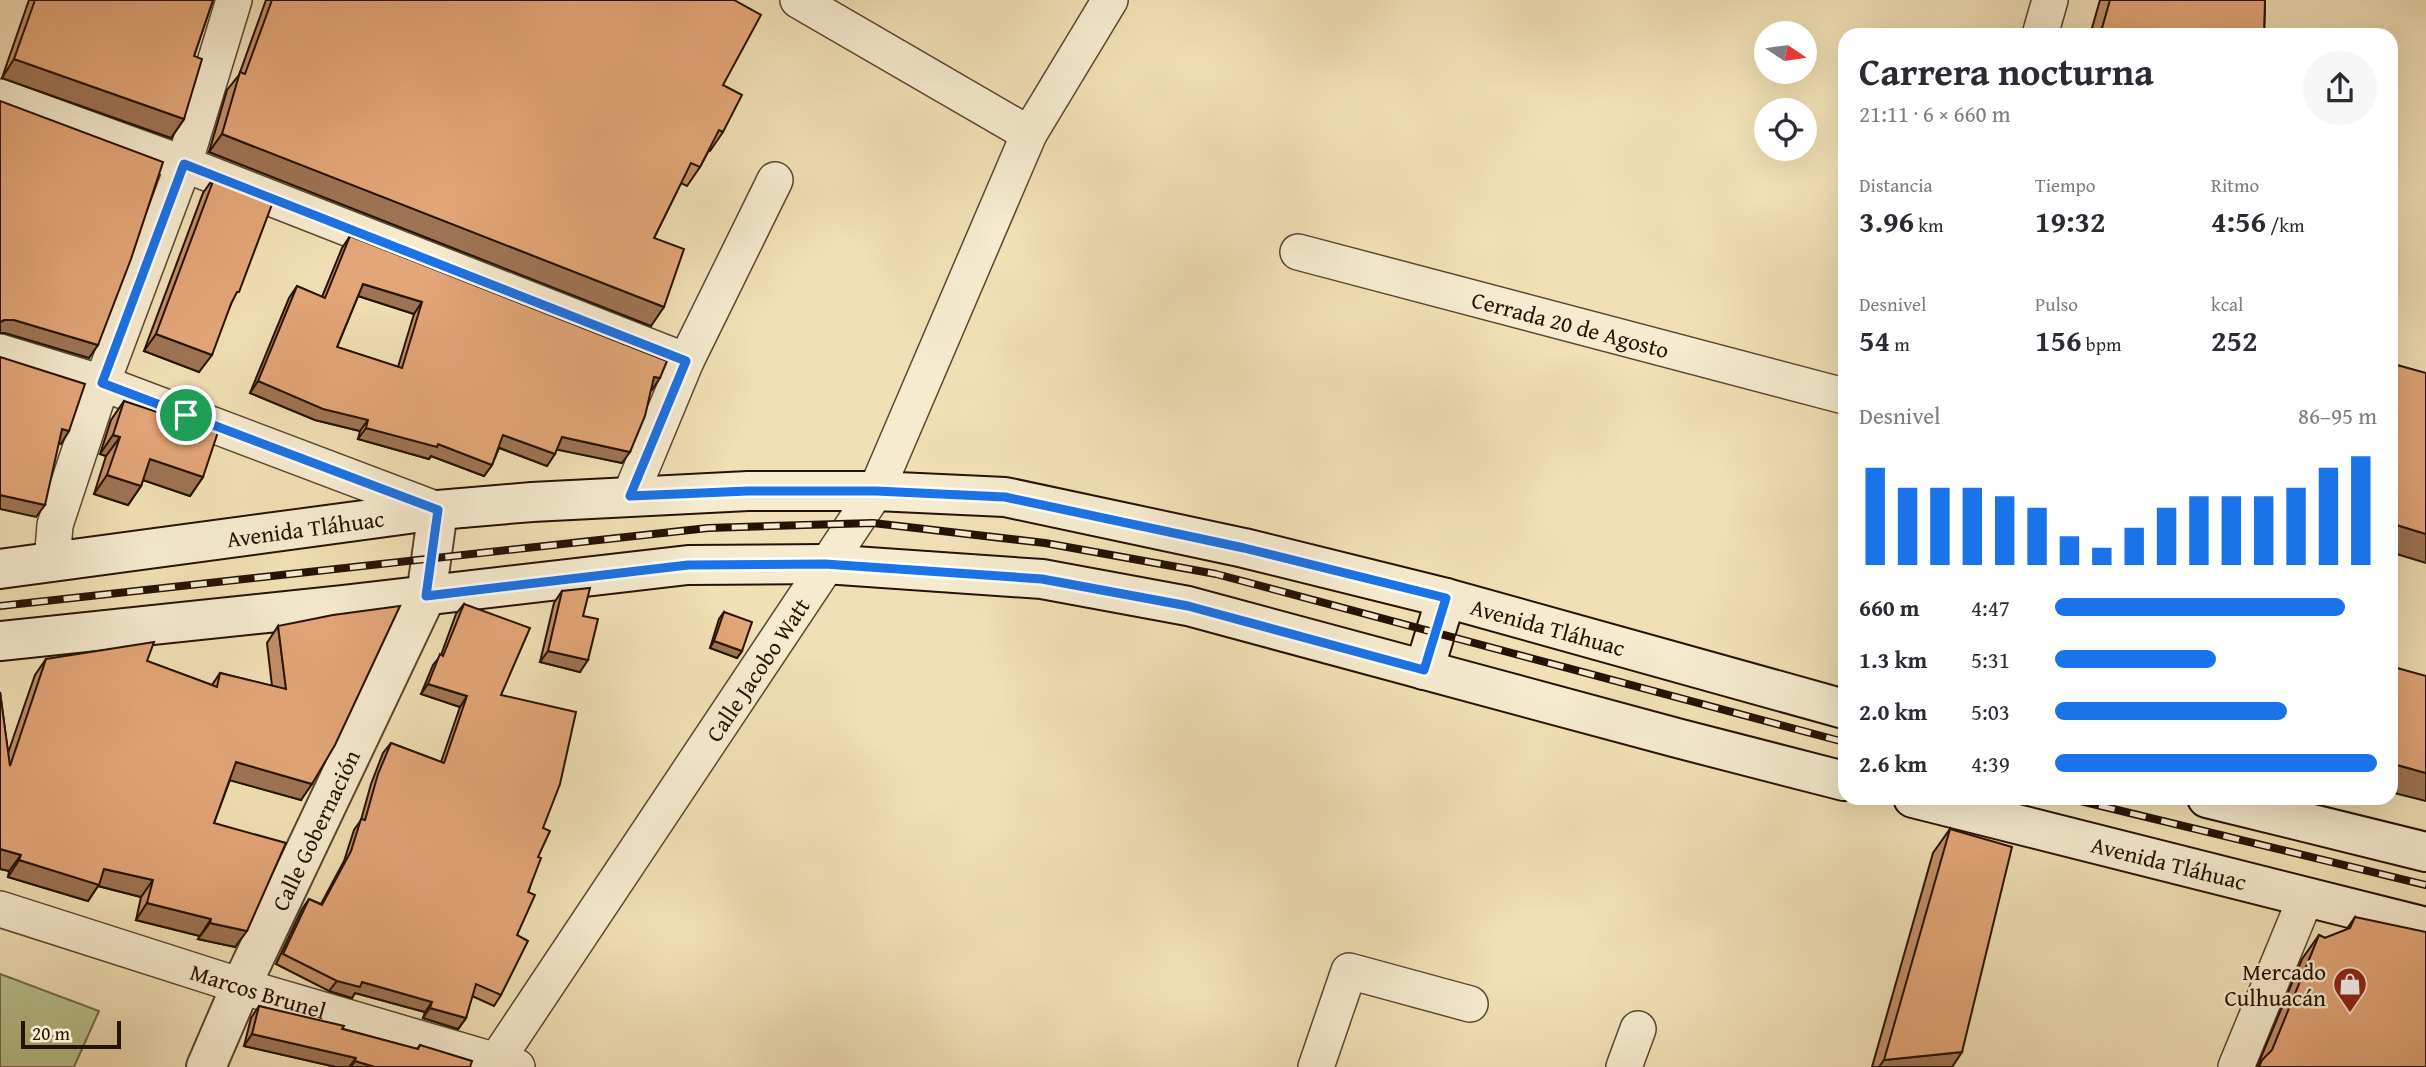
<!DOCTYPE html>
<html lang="es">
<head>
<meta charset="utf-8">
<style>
	:root { --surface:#fff; --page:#f7f7f7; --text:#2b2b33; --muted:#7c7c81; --accent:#1a73e8 }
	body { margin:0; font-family:"Gentium Book Plus",serif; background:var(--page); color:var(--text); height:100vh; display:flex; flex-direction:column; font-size:26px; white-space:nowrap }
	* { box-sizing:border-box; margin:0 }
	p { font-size:23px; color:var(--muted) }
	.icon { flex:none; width:38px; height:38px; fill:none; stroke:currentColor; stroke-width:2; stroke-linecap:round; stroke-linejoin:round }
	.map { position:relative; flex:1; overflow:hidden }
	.panel { position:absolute; left:1838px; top:28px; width:560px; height:777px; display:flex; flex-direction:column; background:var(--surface); border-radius:21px; box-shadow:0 7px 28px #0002 }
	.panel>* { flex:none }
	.needle { width:46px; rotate:103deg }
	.buttons { position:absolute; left:1754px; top:21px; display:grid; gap:14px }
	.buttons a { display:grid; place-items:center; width:63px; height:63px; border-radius:50%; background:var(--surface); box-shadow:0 7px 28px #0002; font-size:35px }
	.scale { position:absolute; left:21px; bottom:18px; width:100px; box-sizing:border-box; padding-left:7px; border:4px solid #261204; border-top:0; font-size:19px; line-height:24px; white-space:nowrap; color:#261204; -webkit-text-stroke:5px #f6ebcf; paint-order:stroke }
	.pin { position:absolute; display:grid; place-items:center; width:60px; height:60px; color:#fff; margin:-30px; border:4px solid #fff; border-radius:50%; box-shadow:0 2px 7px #0007 }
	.round { display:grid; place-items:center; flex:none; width:74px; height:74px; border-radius:37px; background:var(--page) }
	.head { display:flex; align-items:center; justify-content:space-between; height:119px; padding:0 21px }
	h1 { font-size:38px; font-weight:700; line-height:52px }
	.figures { display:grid; grid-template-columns:repeat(3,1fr); gap:10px; height:119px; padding:7px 21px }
	.figures div { display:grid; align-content:center }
	.figures b { font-size:30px; font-weight:700 }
	.figures small { font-size:19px; font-weight:400 }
	.figures p { font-size:19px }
	.chart { height:196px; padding:14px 21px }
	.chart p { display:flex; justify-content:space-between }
	.chart svg { width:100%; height:126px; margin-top:7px; stroke:var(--accent); stroke-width:6 }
	ul { padding:0 21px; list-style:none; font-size:23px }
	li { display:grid; grid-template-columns:112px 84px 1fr; align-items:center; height:52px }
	li i { height:18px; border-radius:9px; background:var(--accent) }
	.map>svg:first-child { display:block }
	.green { fill:#bac28d; stroke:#706a48; stroke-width:2 }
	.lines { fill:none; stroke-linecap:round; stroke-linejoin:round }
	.minor-casing { stroke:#594630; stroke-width:38 }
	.tertiary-casing { stroke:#594630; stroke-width:42 }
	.secondary-casing { stroke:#261204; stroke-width:42 }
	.minor { stroke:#f6ebcf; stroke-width:35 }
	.tertiary { stroke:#f6ebcf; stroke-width:38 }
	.secondary { stroke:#f6ebcf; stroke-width:38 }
	.rail-casing { stroke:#261204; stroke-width:8 }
	.rail { stroke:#f6ebcf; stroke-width:5; stroke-dasharray:16; stroke-linecap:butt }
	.wall { fill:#c38f67; stroke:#261204; stroke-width:2; fill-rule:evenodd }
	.shaded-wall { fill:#9f7454; stroke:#261204; stroke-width:2 }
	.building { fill:#e3a678; stroke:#261204; stroke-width:2; fill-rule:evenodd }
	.route-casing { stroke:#fff; stroke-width:14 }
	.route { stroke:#1a73e8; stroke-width:9 }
	.labels { text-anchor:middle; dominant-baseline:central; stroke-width:5; stroke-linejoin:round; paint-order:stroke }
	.street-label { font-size:23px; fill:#261204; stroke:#f6ebcf }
	.poi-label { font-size:23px; fill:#261204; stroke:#f6ebcf; text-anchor:end }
</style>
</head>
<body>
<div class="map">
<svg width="2426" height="1067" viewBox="0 0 2426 1067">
	<rect width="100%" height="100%" fill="#f1e0b5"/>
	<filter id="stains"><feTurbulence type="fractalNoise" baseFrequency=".00286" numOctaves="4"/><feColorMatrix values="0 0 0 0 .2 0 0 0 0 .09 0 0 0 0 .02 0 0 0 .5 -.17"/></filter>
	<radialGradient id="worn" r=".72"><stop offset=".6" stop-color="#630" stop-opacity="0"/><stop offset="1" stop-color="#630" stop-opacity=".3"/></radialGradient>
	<!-- green -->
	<path class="green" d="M0,974L99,1011L74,1067H0Z"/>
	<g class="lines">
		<!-- minor casing -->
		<g class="minor-casing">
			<g id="minor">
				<path d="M798,0L1029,134"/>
				<path d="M2040,35L2050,0"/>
				<path d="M0,97L184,164L686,361"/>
				<path id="s1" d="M1298,252L1844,396"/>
				<path d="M0,352L102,383L438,510"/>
				<path d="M630,496L686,361L775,180"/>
				<path d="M52,563L55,525L102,383L184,164L234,0"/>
				<path id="s2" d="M0,909L241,986L517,1067"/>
				<path id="s3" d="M492,1067L876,491L1029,134L1110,0"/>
				<path d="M1316,1067L1349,971L1470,1004"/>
				<path d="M1624,1067L1638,1029"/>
				<path d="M2236,1067L2306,897"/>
			</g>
		</g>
		<!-- tertiary casing -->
		<g class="tertiary-casing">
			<g id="tertiary">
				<path id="s4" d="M206,1067L241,986L426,596L438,510"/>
			</g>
		</g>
		<!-- secondary casing -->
		<g class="secondary-casing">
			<g id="secondary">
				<path id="s5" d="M0,569L438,510L532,502L748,491H876L1005,497L1244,548L1446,598L1844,709"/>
				<path d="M0,641L344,605L688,565L825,564L1042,579L1188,606L1677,738L1844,781"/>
				<path d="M1424,670L1446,598"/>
				<path id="s6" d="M1913,798L2426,927"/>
				<path d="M2207,798L2426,852"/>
			</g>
		</g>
		<!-- minor -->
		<use href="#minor" class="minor"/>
		<!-- tertiary -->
		<use href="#tertiary" class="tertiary"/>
		<!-- secondary -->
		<use href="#secondary" class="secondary"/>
		<!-- rail casing -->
		<g class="rail-casing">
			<g id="rail">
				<path d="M0,606L708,528L873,523L1045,543L1216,574L1844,742"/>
				<path d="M2068,798L2426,885"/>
			</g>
		</g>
		<!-- rail -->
		<use href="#rail" class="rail"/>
	</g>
	<!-- wall -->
	<g class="wall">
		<path d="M29,0H213L194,56L184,119L171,138L2,78Z"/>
		<path d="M266,0H734L723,85V132L710,151L709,150L700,167L687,186L681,183L654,238L651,326L209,152L227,90L239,75Z"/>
		<path d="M2100,0H2265L2264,35H2090Z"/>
		<path d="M215,176L231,304L199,372L144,351L203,193Z"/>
		<path d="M350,236L652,390L651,389L622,463L557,449L547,466L499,448L492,465L484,476L431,456L429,459L358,439L360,431L315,420L250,393L289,298L297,286L322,297L342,248ZM358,296L414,314L398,367L337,347Z"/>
		<path d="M124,401L203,477L190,496L143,480L141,486L128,505L94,494L106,456L100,454L111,420Z"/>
		<path d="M562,591L583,616L580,672L540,662L554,603Z"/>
		<path d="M464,604L501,695L543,828L538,857L501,995L494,1006L472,996L466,1018L458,1029L423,1018L425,1012L355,993L352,998L329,991L276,964L302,909L309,899L321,904L344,861L354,830L361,820L371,784L383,753L391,743L441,762L460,707L421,694L433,665L441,655L456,614Z"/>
		<path d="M724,612L742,651L737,658L710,648L719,619Z"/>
		<path d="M278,626L301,800L230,780L214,823L235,947L198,939L200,936L136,920L141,897L98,886L88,901L8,877L9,871L0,869V692L8,753L35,675L46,659L147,661L212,685L220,673L272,686L267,643Z"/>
		<path d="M1950,829L1962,1052L1952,1067H1872L1933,853Z"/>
		<path d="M2355,917L2426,1067H2257L2302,959L2319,935L2325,938L2346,930Z"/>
		<path d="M259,1006L417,1049L420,1045L470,1067H336L244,1046L251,1018Z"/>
	</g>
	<!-- shaded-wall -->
	<g class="shaded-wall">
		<path d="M14,59L184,119L171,138L2,78Z"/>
		<path d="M222,134L664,307L651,326L209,152Z"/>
		<path d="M363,284L422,302L414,314L355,295Z"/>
		<path d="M4,320H14L98,345L89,358L5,333H0V322Z"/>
		<path d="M156,334L212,355L199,372L144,351Z"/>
		<path d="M654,377L660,378L652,390L646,388Z"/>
		<path d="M258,381L368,420L360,431L315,420L250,393Z"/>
		<path d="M366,428L438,444L492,465L484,476L431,456L429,459L358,439Z"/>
		<path d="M62,429L69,431L61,444L54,442Z"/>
		<path d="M113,435L120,437L106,456L100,454Z"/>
		<path d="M503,435L555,454L547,466L495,446Z"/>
		<path d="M562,437L630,452L622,463L554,449Z"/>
		<path d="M150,459L203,477L190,496L137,478Z"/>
		<path d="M107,475L141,486L128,505L94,494Z"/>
		<path d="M0,495L45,505L36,517L0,509Z"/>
		<path d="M2390,523L2426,534V563L2390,552Z"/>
		<path d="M714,641L742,651L737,658L710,648Z"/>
		<path d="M548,651L588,660L580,672L540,662Z"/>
		<path d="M428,684L467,696L460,707L421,694Z"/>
		<path d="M236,762L312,784L301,800L225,779Z"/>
		<path d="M2390,763L2426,773V801L2390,792Z"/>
		<path d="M0,849L21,855L9,871L0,869Z"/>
		<path d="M19,860L104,869L153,880L141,897L98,886L88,901L8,877Z"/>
		<path d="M147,903L211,919L200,936L136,920Z"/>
		<path d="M210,923L247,931L235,947L198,939Z"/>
		<path d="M337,981L362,982L432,1002L425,1012L355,993L352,998L329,991Z"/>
		<path d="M430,1008L466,1018L458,1029L423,1018Z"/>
		<path d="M252,1034L356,1058L349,1067H336L244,1046Z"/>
		<path d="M1962,1052L1952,1067H1879L1884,1060Z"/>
		<path d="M355,1061L375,1067H351Z"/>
	</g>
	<!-- building -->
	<g class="building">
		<path d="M35,0H213L194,56L202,59L184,119L14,59Z"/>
		<path d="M272,0H734L761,15L723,85L742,95L723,132L719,130L700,167L691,163L654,238L684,249L664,307L222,134L240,72L245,74Z"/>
		<path d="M2110,0H2265L2264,35H2100Z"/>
		<path d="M0,101L163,162L131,259L98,345L14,320H4L0,322Z"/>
		<path d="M215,176L274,199L239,292H237L231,304L212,355L156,334Z"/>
		<path d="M350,236L667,361L660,378L654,377L645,416L630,452L562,437L555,454L503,435L492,465L438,444L437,447L366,428L368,420L323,409L258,381L297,286L325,298ZM363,284L422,302L402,368L337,347Z"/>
		<path d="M0,357L85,384L69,431L62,429L45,505L0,495Z"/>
		<path d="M2390,363L2426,373V534L2390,523Z"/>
		<path d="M124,401L218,432L203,477L150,459L141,486L107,475L120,437L113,435Z"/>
		<path d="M590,588L583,616L598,619L588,660L548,651L562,591Z"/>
		<path d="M464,604L530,628L501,695L576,712L560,784L543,828L550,831L538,857L541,858L528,892L535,895L517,935L528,941L501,995L476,984L466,1018L430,1008L432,1002L362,982L360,987L337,981L283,954L309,899L322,905L351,851L361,819L365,820L378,774L391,743L444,763L467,696L428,684L440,654L443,656Z"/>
		<path d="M400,606L335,745L312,784L236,762L214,823L286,843L247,931L210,923L211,919L147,903L153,880L104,869L99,885L19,860L21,855L0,849V692L10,766L46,659L154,642L147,661L217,687L220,673L286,689L278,626L333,615Z"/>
		<path d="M724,612L752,622L742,651L714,641Z"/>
		<path d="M2390,666L2426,676V773L2390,763Z"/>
		<path d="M1950,829L2012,847L1962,1052L1884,1060Z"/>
		<path d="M2355,917L2426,932V1067H2259L2262,1060L2272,1050L2319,935L2325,938L2350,928Z"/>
		<path d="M259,1006L344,1026L342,1029L418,1049L420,1045L472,1061L470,1067H375L355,1061L356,1058L252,1034Z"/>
	</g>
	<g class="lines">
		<!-- route casing -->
		<g class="route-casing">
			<path id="route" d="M184,164L686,361L630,496L748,491H876L1005,497L1244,548L1446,598L1424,670L1188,606L1042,579L825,564L688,565L426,596L438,510L102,383Z"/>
		</g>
		<!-- route -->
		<use href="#route" class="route"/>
	</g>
	<!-- icons -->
	<defs>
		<g id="shop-pin" transform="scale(1.75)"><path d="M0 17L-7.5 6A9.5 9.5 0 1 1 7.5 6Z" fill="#8f2418" stroke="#f6ebcf"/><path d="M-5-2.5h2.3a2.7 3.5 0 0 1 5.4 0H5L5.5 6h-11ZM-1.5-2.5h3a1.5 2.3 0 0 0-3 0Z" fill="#fff"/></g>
	</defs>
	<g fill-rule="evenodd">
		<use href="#shop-pin" x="2350" y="984"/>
	</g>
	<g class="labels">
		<!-- street labels -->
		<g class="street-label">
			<text stroke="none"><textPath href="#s1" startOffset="282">Cerrada 20 de Agosto</textPath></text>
			<text stroke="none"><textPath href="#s5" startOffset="308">Avenida Tláhuac</textPath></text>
			<text stroke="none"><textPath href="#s5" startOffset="1568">Avenida Tláhuac</textPath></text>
			<text stroke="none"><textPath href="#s3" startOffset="478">Calle Jacobo Watt</textPath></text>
			<text stroke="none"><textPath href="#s4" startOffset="261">Calle Gobernación</textPath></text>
			<text stroke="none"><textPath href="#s6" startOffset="264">Avenida Tláhuac</textPath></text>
			<text stroke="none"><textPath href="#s2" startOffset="271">Marcos Brunel</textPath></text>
		</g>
		<!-- poi labels -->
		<g class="poi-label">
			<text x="2326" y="971">Mercado<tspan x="2326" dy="26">Culhuacán</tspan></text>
		</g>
	</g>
	<rect width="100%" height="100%" filter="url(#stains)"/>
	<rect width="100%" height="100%" fill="url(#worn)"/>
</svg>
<div class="buttons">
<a><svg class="needle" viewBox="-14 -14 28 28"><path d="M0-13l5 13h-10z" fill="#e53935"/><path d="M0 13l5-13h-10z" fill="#7c7c81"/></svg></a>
<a><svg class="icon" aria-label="locate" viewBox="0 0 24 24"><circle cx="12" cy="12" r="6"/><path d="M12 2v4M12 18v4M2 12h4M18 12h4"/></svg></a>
</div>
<div class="scale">20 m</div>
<div class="pin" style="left:186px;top:415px;background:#1e9e55"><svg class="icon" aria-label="arrive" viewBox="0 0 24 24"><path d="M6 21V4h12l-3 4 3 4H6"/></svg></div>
<section class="panel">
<div class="head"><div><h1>Carrera nocturna</h1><p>21:11 · 6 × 660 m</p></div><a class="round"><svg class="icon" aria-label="share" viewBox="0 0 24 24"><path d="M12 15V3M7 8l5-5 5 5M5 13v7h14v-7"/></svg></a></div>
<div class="figures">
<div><p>Distancia</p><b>3.96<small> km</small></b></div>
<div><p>Tiempo</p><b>19:32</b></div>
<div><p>Ritmo</p><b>4:56<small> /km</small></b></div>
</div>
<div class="figures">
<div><p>Desnivel</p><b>54<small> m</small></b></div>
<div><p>Pulso</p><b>156<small> bpm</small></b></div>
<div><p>kcal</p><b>252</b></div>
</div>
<div class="chart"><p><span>Desnivel</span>86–95 m</p>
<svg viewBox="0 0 160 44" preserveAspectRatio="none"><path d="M5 44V10M15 44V17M25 44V17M35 44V17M45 44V20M55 44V24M65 44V34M75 44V38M85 44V31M95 44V24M105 44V20M115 44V20M125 44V20M135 44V17M145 44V10M155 44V6"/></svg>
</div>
<ul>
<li><b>660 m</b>4:47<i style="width:90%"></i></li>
<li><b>1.3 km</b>5:31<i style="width:50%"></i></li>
<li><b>2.0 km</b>5:03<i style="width:72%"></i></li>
<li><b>2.6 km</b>4:39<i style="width:100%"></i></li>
</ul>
</section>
</div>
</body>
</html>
